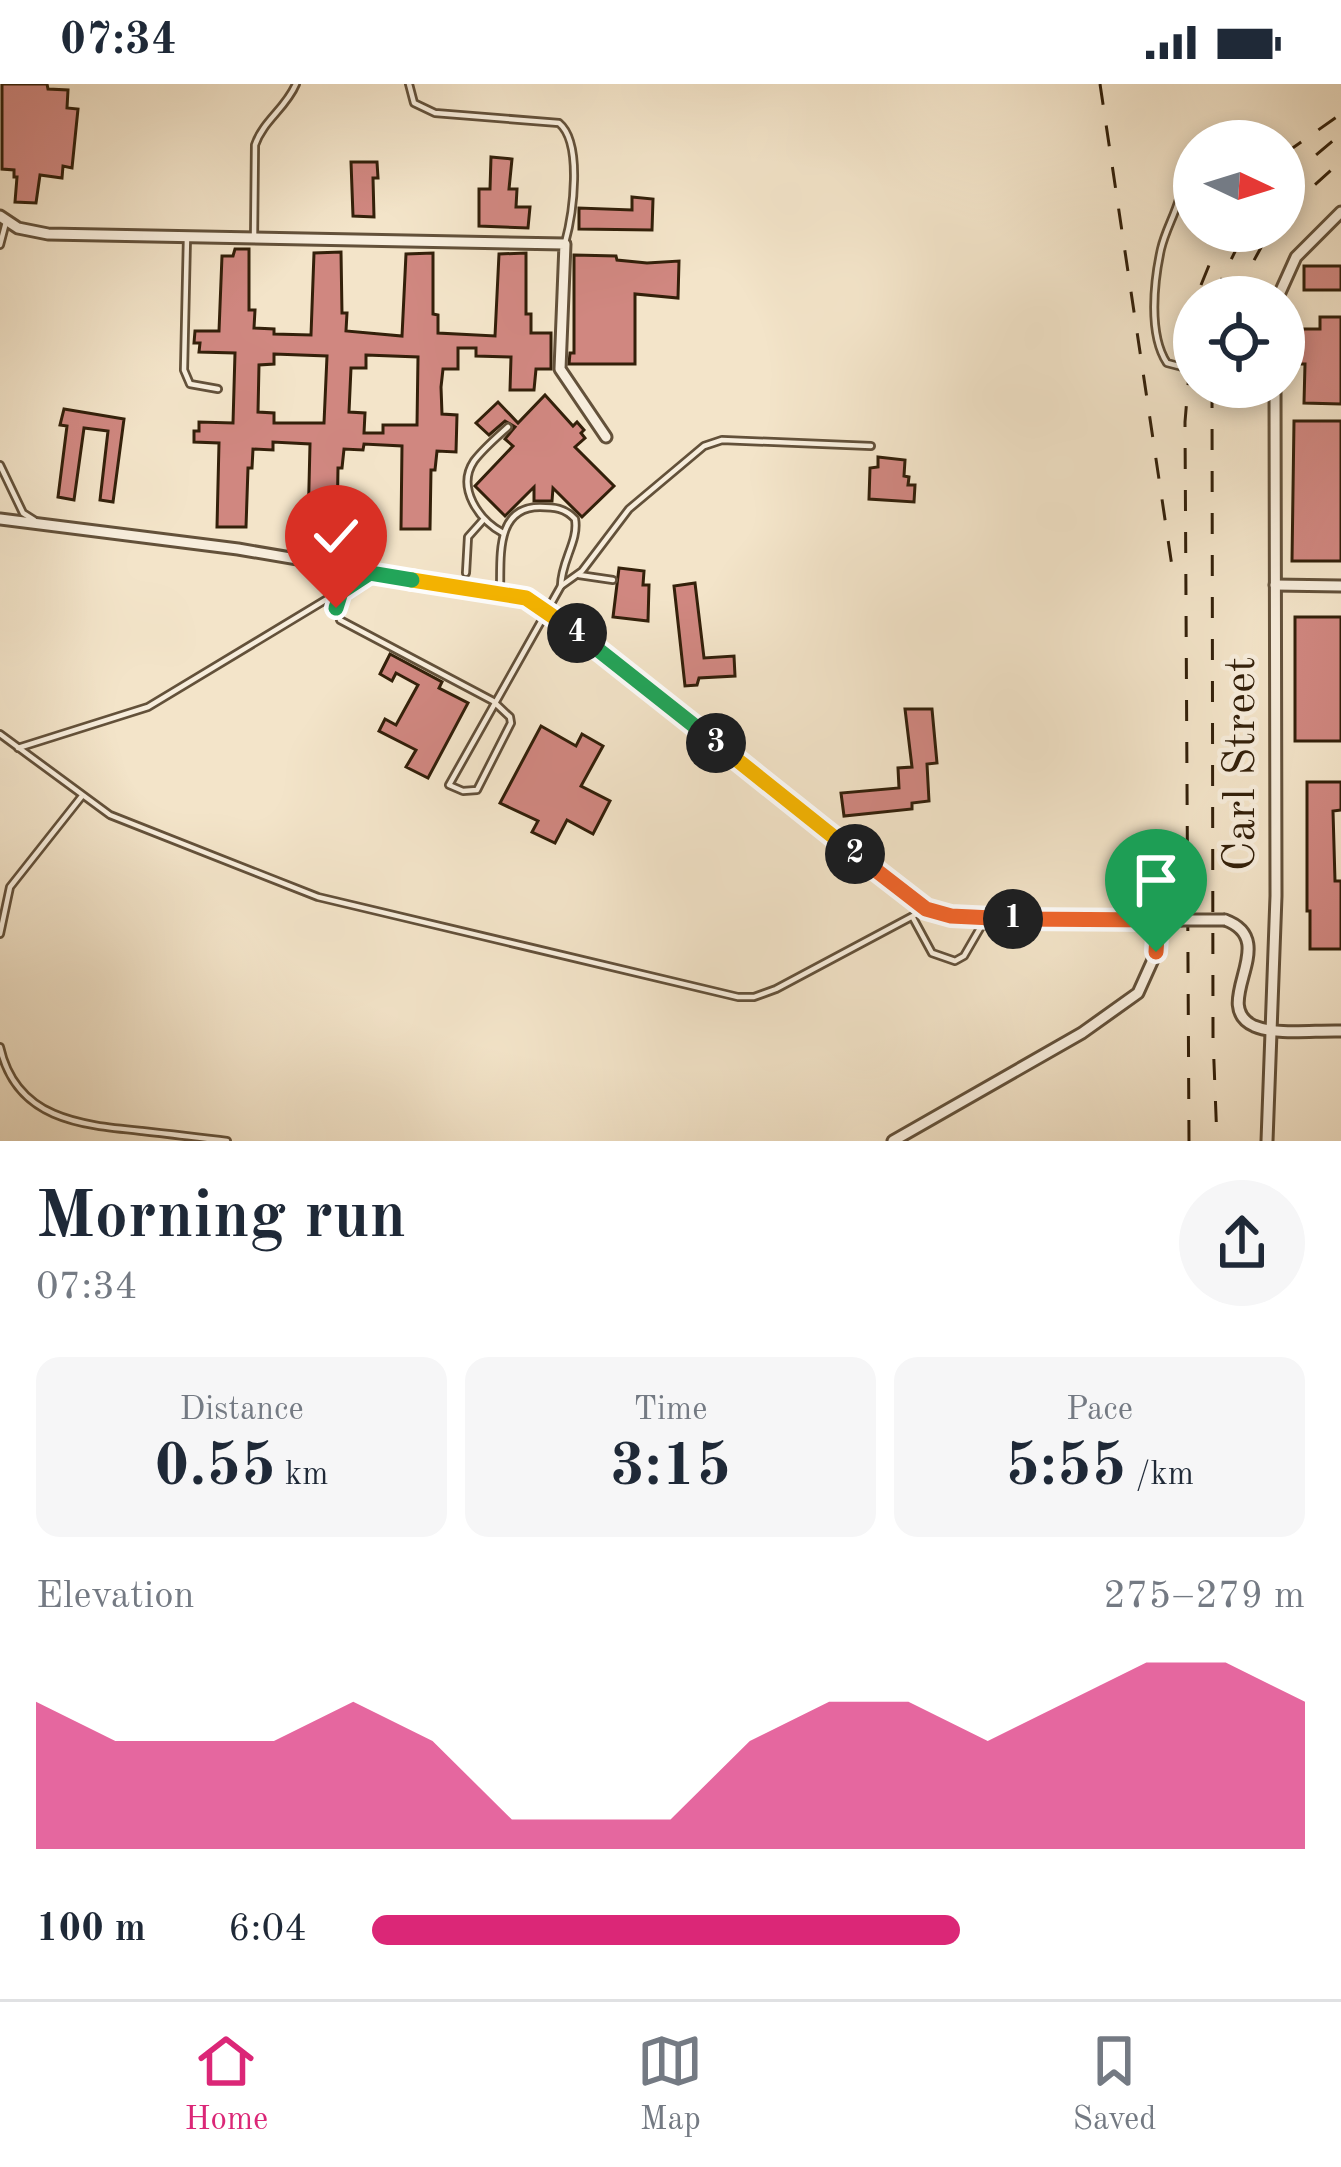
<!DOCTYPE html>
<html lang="en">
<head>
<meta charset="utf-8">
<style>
	:root { --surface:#fff; --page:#f6f6f7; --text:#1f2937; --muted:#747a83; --line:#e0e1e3; --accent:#db2777 }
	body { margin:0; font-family:"Old Standard TT",serif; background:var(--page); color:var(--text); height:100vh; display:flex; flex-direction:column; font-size:45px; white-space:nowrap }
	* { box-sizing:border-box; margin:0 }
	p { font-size:39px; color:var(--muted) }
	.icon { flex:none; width:66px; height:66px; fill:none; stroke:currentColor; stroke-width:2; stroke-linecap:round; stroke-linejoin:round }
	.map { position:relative; height:1057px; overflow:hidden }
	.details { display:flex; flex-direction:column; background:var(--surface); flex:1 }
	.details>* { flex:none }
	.needle { width:78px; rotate:94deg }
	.fabs { position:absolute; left:1173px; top:36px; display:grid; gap:24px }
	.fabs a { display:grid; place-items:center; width:132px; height:132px; border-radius:50%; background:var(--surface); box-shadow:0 6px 18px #0003; font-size:60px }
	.pin { position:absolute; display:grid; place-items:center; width:102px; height:102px; color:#fff; margin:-123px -51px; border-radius:50% 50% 50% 0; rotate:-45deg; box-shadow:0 0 12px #0007 }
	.pin .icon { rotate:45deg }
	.km { position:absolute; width:60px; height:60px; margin:-30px; border-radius:50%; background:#222; color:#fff; font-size:33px; line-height:60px; text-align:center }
	.round { display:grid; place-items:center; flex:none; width:126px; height:126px; border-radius:63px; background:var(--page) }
	.headline { display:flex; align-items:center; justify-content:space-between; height:204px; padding:0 36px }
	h1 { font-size:66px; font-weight:700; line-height:90px }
	.stats { display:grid; grid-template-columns:repeat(3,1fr); gap:18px; height:204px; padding:12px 36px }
	.stats div { display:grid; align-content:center; border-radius:24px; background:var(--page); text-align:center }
	.stats b { font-size:60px; font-weight:700 }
	.stats small { font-size:33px; font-weight:400 }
	.stats p { font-size:33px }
	.chart { height:336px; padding:24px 36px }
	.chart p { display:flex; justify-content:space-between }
	.chart svg { width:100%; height:216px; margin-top:12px; fill:var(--accent); opacity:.7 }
	ul { padding:0 36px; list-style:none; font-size:39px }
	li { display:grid; grid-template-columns:192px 144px 1fr; align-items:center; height:90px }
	li i { height:30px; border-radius:15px; background:var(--accent) }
	.status { display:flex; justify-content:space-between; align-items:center; height:84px; padding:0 60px; background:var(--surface); direction:ltr }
	.status svg { height:33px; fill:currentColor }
	.tabs { display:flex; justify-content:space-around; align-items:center; height:168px; border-top:3px solid var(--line); background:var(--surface); font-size:33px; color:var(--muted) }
	.tabs a { display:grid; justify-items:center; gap:6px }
	.tabs .active { color:var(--accent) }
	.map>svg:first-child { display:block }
	.building { fill:#d08780; stroke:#33200a; stroke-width:3; fill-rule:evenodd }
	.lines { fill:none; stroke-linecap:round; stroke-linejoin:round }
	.lane-casing { stroke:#63513a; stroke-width:10 }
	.street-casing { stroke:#63513a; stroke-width:15 }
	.lane { stroke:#f7eddc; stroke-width:4.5 }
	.street { stroke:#f7eddc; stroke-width:9 }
	.rail { stroke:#33200a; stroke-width:3; stroke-dasharray:21 21; stroke-linecap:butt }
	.street-bridge-casing { stroke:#63513a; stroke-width:15; stroke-linecap:butt }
	.street-bridge { stroke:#f7eddc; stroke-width:9 }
	.split-1-casing { stroke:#fff; stroke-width:24 }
	.split-2-casing { stroke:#fff; stroke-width:24 }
	.split-3-casing { stroke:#fff; stroke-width:24 }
	.split-4-casing { stroke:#fff; stroke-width:24 }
	.split-5-casing { stroke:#fff; stroke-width:24 }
	.split-6-casing { stroke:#fff; stroke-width:24 }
	.split-1 { stroke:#f0652b; stroke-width:15 }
	.split-2 { stroke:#f0652b; stroke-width:15 }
	.split-3 { stroke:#f5b400; stroke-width:15 }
	.split-4 { stroke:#22a559; stroke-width:15 }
	.split-5 { stroke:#f5b400; stroke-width:15 }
	.split-6 { stroke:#22a559; stroke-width:15 }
	.labels { text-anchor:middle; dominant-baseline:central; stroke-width:9; stroke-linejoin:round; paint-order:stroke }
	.street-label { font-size:45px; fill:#33200a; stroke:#f7eddc }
</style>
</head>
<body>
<div class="status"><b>07:34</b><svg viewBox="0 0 49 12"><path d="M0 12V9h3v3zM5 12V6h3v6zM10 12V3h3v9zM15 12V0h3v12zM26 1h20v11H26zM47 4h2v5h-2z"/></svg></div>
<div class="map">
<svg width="1341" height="1057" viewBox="0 0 1341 1057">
	<rect width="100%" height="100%" fill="#f3e4c9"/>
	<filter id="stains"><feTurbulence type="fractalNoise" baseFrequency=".00167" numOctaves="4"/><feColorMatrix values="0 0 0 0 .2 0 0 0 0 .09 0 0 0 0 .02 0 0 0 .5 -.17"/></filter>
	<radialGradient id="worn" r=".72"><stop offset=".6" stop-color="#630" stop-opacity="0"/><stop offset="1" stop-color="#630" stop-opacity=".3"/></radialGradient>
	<!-- building -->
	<g class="building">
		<path d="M2,0H47L48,5L68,6L67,24L78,25L72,84L63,82L62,94L40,91L36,119L15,118L17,93H14V86L2,85Z"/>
		<path d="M491,73L512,75L509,105H517L516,123H530L528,144L479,142V105H490Z"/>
		<path d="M351,78H377L378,94H373L374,133L353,132Z"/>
		<path d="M632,113L653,115L652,146L579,145V124L632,126Z"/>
		<path d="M235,165H249V226H255L254,244L274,245V250L311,251L314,169L341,168L342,229H347L346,247L402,252L406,170L433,169V230L438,231V249L495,252L499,170L526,169V230H531V249H551V285H536L534,306H510L511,273L476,272V264H458V285H443L441,303L442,330L457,331L456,368L437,367L435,386H431L430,445H401L402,362L364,360L363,366L344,365L342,384H338L337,443H308L310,360L273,358V366L253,365L252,384H248L246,443H217L219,359L194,358V347H199V338L233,339L235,269L199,268L200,259H194L195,247H219L222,172H233ZM274,270L327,272L324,339H274V329L258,328L259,281L274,280ZM366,271L418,273L417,341H383V349H364L365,329L349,328L351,284H366Z"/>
		<path d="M574,171L616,172L617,176L647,179L679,177L678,214L635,210V280H569L570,269H574Z"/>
		<rect x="1304" y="182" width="37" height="24"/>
		<path d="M1320,233H1341V320L1304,319L1305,280H1294V245H1320Z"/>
		<path d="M545,311L573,342L577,338L584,346L581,349L585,354L575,363L614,402L582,433L553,404L552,417H534V403L505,432L475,402L513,362L505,355L515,343L505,337L489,351L476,339L498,318L518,339Z"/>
		<path d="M64,325L124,335L113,418L100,416L108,347L84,344L74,416L58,413L67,342L60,341Z"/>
		<path d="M1294,337H1341V477H1292Z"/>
		<path d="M878,373L905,376L904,392L909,393L908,401H915L914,418L869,415L870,384L878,383Z"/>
		<path d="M619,484L644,487L643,501H649L648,537L613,533Z"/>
		<path d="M695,499L704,574L734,572L735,592L699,594L697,601L685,602L674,502Z"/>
		<rect x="1295" y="533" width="46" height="124"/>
		<path d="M390,570L442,598L439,604L468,619L428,694L406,683L416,666L379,647L385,635L396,641L418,601L396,589L392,597L380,590Z"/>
		<path d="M905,625H932L937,679L927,680L929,717L912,719V725L844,732L841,709L899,704L898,684L912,683Z"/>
		<path d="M541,642L576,662L582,650L603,662L581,702L610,717L593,750L567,736L555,759L532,748L538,737L500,719Z"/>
		<path d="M1307,698H1341V726L1333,727L1335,797H1341V865H1310V827H1307Z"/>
	</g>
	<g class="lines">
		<!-- lane casing -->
		<g class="lane-casing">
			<g id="lane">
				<path d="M409,0L414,19L435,29L559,39C583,59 573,130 565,159"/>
				<path d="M1182,92C1183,120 1167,139 1161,165C1154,197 1148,250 1167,279L1194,286"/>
				<path d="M187,153L184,286L190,300L218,305"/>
				<path d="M254,155L255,61C263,37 286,24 296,0"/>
				<path d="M0,161L6,138"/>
				<path d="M0,381L23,429L34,436"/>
				<path d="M503,449C479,436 456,404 474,377C483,365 497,353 508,343"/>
				<path d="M341,484C341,501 335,520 340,536L493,617L510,633L511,639L477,706L463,707L449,701L561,502L582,487L629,425L704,362L722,356L871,362"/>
				<path d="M466,489L468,453L484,435"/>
				<path d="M579,491L613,496"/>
				<path d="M500,506C501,473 495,423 540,423C554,423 565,424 575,435C579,457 561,477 561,502"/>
				<path d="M0,650L110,731L318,813L738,913H754L776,905L926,825"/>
				<path d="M18,664L148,623L370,489"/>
				<path d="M913,834L932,869L955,877L964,872L986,834"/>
				<path d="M0,850L10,803L82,712"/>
				<path d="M0,963C16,1035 80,1041 142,1047C171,1050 199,1054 227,1057"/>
			</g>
		</g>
		<!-- street casing -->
		<g class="street-casing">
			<g id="street">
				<path d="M0,132L18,144L48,150L565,160L560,285L606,353"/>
				<path d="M1278,213L1296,173L1341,128"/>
				<path d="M0,435L238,465L526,514L553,530L926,825L963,833L1181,836"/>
				<path d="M1275,501L1341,502"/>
				<path d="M1225,836C1283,857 1208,921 1254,942C1278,952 1315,946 1341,947"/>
				<path d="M893,1057L1082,949L1138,909L1156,869L1158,836"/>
				<path d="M1267,1057L1276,812L1275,303"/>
			</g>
		</g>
		<!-- lane -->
		<use href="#lane" class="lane"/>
		<!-- street -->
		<use href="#street" class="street"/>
		<!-- rail -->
		<g class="rail">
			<path d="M1100,0L1173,489"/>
			<path d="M1284,70L1341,30"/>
			<path d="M1284,98L1341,50"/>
			<path d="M1284,129L1341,77"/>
			<path d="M1201,201L1223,147"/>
			<path d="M1213,213L1245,147"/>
			<path d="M1234,213L1270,147"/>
			<path d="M1212,303L1213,953L1217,1057"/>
			<path d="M1189,1057L1185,338L1194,228"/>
		</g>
		<!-- street-bridge casing -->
		<g class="street-bridge-casing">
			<path id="street-bridge" d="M1181,836H1225"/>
		</g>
		<!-- street-bridge -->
		<use href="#street-bridge" class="street-bridge"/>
	</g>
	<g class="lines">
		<!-- split-1 casing -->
		<g class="split-1-casing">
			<path id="split-1" d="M1013,835L1158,836L1156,868"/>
		</g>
		<!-- split-2 casing -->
		<g class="split-2-casing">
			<path id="split-2" d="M855,770L926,825L951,832L1013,835"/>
		</g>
		<!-- split-3 casing -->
		<g class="split-3-casing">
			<path id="split-3" d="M716,659L855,770"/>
		</g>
		<!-- split-4 casing -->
		<g class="split-4-casing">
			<path id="split-4" d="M577,549L716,659"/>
		</g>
		<!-- split-5 casing -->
		<g class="split-5-casing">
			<path id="split-5" d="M412,496L526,514L577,549"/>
		</g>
		<!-- split-6 casing -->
		<g class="split-6-casing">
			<path id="split-6" d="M336,524L341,508L370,489L412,496"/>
		</g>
		<!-- split-1 -->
		<use href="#split-1" class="split-1"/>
		<!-- split-2 -->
		<use href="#split-2" class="split-2"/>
		<!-- split-3 -->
		<use href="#split-3" class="split-3"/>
		<!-- split-4 -->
		<use href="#split-4" class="split-4"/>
		<!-- split-5 -->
		<use href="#split-5" class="split-5"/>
		<!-- split-6 -->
		<use href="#split-6" class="split-6"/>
	</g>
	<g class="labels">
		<!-- street labels -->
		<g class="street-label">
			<text transform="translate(1242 680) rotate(-90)">Carl Street</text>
		</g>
	</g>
	<rect width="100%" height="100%" filter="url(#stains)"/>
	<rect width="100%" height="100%" fill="url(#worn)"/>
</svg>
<div class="fabs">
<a><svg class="needle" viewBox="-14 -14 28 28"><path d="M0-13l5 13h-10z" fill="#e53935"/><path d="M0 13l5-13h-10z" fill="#747a83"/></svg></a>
<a><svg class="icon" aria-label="locate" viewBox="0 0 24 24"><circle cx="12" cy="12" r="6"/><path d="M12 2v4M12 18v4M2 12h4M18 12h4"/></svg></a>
</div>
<div class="pin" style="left:1156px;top:868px;background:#1e9e55"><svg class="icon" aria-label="arrive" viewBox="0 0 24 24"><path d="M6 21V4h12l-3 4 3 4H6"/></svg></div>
<div class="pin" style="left:336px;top:524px;background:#d93025"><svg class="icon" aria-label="check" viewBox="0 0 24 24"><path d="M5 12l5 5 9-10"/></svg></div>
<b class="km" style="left:1013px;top:835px">1</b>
<b class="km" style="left:855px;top:770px">2</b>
<b class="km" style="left:716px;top:659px">3</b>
<b class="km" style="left:577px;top:549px">4</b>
</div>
<section class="details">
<div class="headline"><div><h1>Morning run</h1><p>07:34</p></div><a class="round"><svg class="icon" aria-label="share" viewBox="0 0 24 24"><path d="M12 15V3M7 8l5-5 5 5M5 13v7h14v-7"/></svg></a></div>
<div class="stats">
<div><p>Distance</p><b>0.55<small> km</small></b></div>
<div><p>Time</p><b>3:15</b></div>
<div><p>Pace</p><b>5:55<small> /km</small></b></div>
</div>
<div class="chart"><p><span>Elevation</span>275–279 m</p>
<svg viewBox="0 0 160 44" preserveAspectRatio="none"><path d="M0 44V14L10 22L20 22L30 22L40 14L50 22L60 38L70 38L80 38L90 22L100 14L110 14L120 22L130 14L140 6L150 6L160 14V44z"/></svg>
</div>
<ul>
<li><b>100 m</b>6:04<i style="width:63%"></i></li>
</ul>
</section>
<nav class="tabs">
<a class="active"><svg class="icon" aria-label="home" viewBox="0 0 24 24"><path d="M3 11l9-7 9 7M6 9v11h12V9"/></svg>Home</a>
<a><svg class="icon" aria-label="map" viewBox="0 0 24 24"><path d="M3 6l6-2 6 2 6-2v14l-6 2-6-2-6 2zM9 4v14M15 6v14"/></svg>Map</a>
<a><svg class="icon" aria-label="saved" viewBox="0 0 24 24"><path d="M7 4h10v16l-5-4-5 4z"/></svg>Saved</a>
</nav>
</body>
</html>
